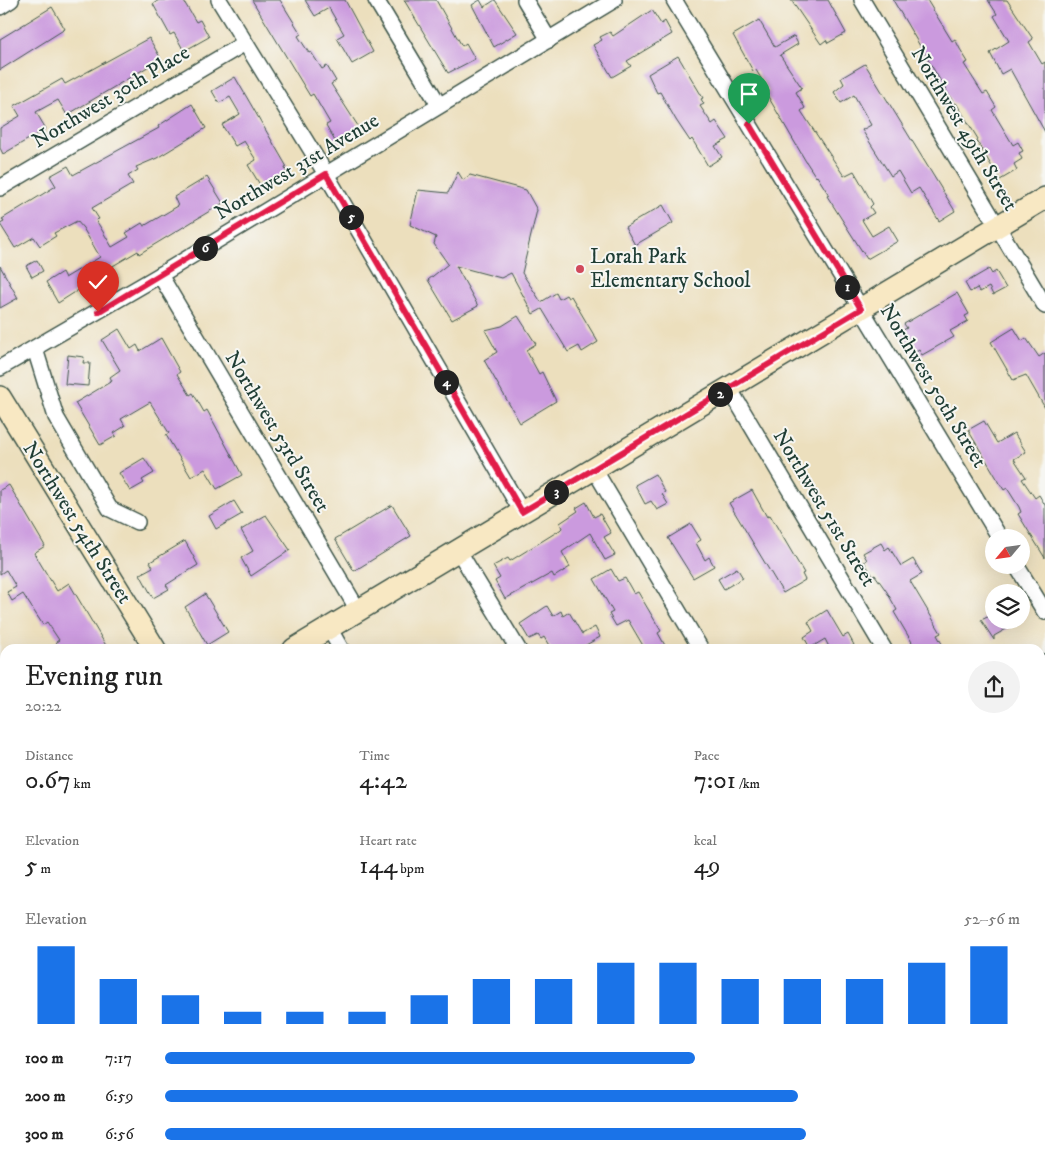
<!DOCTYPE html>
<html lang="en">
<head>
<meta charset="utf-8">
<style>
	:root { --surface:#fff; --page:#f2f2f2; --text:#222; --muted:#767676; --accent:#1a73e8 }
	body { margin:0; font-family:"IM FELL DW Pica",serif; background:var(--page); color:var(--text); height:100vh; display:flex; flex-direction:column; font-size:19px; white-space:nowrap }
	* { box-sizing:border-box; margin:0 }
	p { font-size:16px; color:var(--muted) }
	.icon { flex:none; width:28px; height:28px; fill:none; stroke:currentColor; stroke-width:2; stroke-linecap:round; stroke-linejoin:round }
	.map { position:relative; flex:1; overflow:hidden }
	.details { position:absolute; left:0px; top:644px; width:1045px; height:519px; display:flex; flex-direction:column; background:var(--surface); border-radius:15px 15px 0 0; box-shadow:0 5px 20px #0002 }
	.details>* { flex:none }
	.needle { width:32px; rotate:241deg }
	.buttons { position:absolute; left:985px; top:529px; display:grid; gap:10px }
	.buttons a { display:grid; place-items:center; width:45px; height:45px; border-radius:50%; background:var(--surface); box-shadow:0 5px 20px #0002; font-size:25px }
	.pin { position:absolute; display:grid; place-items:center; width:42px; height:42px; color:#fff; margin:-51px -21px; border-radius:50% 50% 50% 0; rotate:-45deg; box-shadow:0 0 5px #0007 }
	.pin .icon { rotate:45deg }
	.km { position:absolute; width:25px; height:25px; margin:-12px; border-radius:50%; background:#222; color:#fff; font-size:14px; line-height:25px; text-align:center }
	.round { display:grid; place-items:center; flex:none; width:52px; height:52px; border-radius:26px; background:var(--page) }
	.overview { display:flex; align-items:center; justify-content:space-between; height:85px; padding:0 25px }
	h1 { font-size:28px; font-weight:600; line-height:38px }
	.metrics { display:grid; grid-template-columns:repeat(3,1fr); gap:8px; height:85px; padding:5px 25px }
	.metrics div { display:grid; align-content:center }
	.metrics b { font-size:25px; font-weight:600 }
	.metrics small { font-size:14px; font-weight:400 }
	.metrics p { font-size:14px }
	.chart { height:140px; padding:10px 25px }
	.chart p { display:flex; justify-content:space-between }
	.chart svg { width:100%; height:90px; margin-top:5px; stroke:var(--accent); stroke-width:6 }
	ul { padding:0 25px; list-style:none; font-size:16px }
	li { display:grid; grid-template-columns:80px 60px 1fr; align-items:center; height:38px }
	li i { height:12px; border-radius:6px; background:var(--accent) }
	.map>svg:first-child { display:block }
	.building { fill:#cb9ade }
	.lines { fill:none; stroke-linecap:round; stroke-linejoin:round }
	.minor-casing { stroke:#3e5549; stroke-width:18 }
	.secondary-casing { stroke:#3e5549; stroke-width:24 }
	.minor { stroke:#fff; stroke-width:15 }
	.secondary { stroke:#f8e8c3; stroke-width:21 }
	.route-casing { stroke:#fff; stroke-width:10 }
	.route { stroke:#e11d48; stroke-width:6 }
	.poi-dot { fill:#d1495b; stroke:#f6f6f2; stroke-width:2 }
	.labels { text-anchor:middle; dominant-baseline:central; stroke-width:4; stroke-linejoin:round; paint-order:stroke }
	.street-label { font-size:21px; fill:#1f3d34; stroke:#f6f6f2 }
	.poi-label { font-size:21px; fill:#1f3d34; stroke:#f6f6f2; text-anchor:start }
</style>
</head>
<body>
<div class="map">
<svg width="1045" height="1162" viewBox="0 0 1045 1162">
	<rect width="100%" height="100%" fill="#f6f6f2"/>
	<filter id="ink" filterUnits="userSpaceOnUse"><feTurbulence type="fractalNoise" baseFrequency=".02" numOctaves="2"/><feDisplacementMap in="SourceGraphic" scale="10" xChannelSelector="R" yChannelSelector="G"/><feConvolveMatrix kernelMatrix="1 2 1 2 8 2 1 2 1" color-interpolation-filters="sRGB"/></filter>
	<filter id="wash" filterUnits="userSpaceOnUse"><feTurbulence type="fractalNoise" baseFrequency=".0096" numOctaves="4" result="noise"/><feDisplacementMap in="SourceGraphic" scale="20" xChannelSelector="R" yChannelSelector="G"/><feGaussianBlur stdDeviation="1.12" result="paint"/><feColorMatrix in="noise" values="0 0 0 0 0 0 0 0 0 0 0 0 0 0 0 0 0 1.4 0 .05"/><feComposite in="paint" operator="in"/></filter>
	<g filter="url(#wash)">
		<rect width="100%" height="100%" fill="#ecdfbd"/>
		<g id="blocks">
			<!-- building -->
			<g class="building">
				<path d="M159,0H183L196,22L200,20L209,37L184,51L174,33L170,35L153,4Z"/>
				<path d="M252,0H280L301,34L298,36L309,53L311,52L322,69L327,66L336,81L331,84L360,129L336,143L326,125L330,123L313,94L310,96Z"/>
				<path d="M305,0H345L373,52L352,64L337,38L344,34L329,8L315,16Z"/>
				<path d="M404,0H436L462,46L466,43L475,59L448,73Z"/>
				<path d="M480,0L484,7L495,0L517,33L494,47L472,5Z"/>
				<path d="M791,0H828L846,33L828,43L826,40L821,44Z"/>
				<path d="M893,0H927L952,41L955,39L960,49L968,62L964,64L983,94L987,92L996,107L992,110L1013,145L1018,142L1023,151L1019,153L1022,159L1014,164L1017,170L1000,180L976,140L978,139L956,103L954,104Z"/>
				<path d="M988,0H1007L1033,39L1029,42L1042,64L1045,62V132L1010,69L1001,74L990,53L1009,41L994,16L997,14Z"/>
				<path d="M52,7L65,29L0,70V39Z"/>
				<path d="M652,10L661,24L665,21L672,34L627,61L631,66L612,77L593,45L602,40L600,37L610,32L613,36Z"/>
				<path d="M759,20L775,47L794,36L798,44L780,55L802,88L796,92L805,108L801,111L844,176L854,171L873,204L870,207L874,213L862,220L872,236L889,226L898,241L867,259L827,196L829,195L817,176L816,177L805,160L766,93L769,92L756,70L753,71L733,35Z"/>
				<path d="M149,38L161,59L67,115L58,100L36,112L46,129L3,154L0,148V128L20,116L14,106L62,79L65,84Z"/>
				<path d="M678,56L703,98L701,99L704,104L700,106L712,124L716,121L728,139L715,146L722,157L708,166L692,139L690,141L676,120L660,92L657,93L648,74Z"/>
				<path d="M865,64L955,211L939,221L919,188L911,193L898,171L891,176L862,130L871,125L854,95L841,103L834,92L844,84L841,78Z"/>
				<path d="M235,77L287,167L285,168L287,173L262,188L248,165L256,160L244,141L235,146L222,125L240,114L230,97L219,103L212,91Z"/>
				<path d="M192,104L206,128L157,158L136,167L138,170L128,176L133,184L92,208L99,219L96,220L112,247L129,237L126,233L142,223L144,226L178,206L174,197L207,177L223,203L139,254L138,251L101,273L102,275L58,303L46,282L62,272L65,278L100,257L83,228L77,221L54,233L56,236L40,246L34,237L15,248L0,224L4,222L2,219L56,186L50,176L68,166L73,175L159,128L158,126Z"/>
				<path d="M458,172L463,180L470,175L526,190L537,210L522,273L541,302L556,293L559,299L566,295L568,298L571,296L598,342L582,352L579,346L568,352L542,309L533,314L511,273L501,278L456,266L478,306L452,320L428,280L448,264L434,244L436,237L410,225L418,190L448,193Z"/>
				<path d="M663,205L673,223L635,245L625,227Z"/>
				<path d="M37,260L43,271L32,277L26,266Z"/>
				<path d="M0,266L18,298L0,308Z"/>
				<path d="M989,269L992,274L996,271L1006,288L993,295L989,287L980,292L977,288L970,292L965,283Z"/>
				<path d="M957,293L969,314L965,316L968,321L950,331L954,337L931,350L922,355L919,350L914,353L901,331L907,328L904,324Z"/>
				<path d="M518,316L536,344L526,350L539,374L542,372L556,401L520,423L484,360L497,352L485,330L502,326Z"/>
				<path d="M1014,328L1022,341L1026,338L1039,357L1045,353V408L1026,375L1013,380L991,342Z"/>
				<path d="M119,329L131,349L137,345L140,351L161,338L180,372L177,374L190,395L193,393L204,412L207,410L242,475L217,489L205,469L191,477L166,435L169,433L150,402L121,419L125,426L114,433L116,436L100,445L75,403L112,381L110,377L120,370L102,340Z"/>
				<path d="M68,355L84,357L83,363H90L88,386L65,384Z"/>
				<path d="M984,421L997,443L1014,433L1026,452L1014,459L1026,477L1022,479L1035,498L1039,495L1045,505V558L1018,514L1021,512L1019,507L1007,488L1004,490L968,430Z"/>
				<path d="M144,458L154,473L142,480L144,483L130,491L119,473Z"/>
				<path d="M655,474L665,492L662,494L668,504L657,510L651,501L645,504L635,485Z"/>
				<path d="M9,485L45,546L34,553L57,591L69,583L108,649H60L56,642L59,640L47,622L43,625L23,594L12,601L7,592L16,587L6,570L0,574V490Z"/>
				<path d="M752,490L767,517L770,515L804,573L802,574L805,580L783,593L729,503Z"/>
				<path d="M234,501L242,514L216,529L209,516Z"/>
				<path d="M586,502L594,517L600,514L611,533L604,537L615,555L605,560L590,533L562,552L570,567L554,577L552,573L505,599L495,581L500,578L493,566L508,558L510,561L560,530L562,528L560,523L578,511L576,508Z"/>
				<path d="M392,505L411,536L354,571L335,539Z"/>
				<path d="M266,515L290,550L251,576L241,558L253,551L241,530Z"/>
				<path d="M691,524L701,540L696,543L705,560L709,557L714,566L693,578L668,538Z"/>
				<path d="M185,541L198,565L166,585L169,589L153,598L140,574L153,567L150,562Z"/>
				<path d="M881,543L885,550L889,547L901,566L913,559L922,574L910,581L941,633L937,635L945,649H916L894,612L897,610L887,592L875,575L873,576L864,562L867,560L863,553Z"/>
				<path d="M737,568L743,578L724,589L718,579Z"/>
				<path d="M611,569L618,581L625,578L634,594L638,592L661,631L658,633L667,649H645L628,620L616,626L609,614L613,612L594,579Z"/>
				<path d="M205,594L228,632L207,645L185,607Z"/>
				<path d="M547,606L553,616L561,611L563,616L569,612L582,634L595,627L600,637L579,649H551L544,637L541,639L538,635L529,639L520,624Z"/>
				<path d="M827,610L843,637L848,634L854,645L847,649H830L825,639L810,648L804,637L813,631L808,622Z"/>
				<path d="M994,614V620H1022L994,636V640L981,620Z"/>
			</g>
		</g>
	</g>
	<g filter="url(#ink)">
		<use href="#blocks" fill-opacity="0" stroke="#3e5549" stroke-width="1"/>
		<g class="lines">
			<!-- minor casing -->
			<g class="minor-casing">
				<g id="minor">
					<path d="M219,0L326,174L522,512"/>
					<path d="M376,0L439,105"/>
					<path d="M525,0L549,40"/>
					<path d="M674,0L1000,538"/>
					<path d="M862,0L1045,306"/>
					<path d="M0,7L11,0"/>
					<path d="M0,188L245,43"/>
					<path d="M160,275L358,610"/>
					<path d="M35,349L56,417L110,509L137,522"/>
					<path d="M0,368L160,275L614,0"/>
					<path d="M729,388L884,649"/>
					<path d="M594,469L701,649"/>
					<path d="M458,550L518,649"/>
					<path d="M1016,565L1045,612"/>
					<path d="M329,628L341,649"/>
					<path d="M1040,665L1045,662"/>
					<path d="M0,770L5,779"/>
					<path d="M1040,903L1045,911"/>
					<path d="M1040,1104L1045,1101"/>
					<path d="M0,1148L5,1145"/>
					<path d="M644,1158L647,1162"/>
					<path d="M826,1158L828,1162"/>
					<path d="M944,1162L952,1158"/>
				</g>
			</g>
			<!-- secondary casing -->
			<g class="secondary-casing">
				<g id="secondary">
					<path d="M0,397L155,649"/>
					<path d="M294,649L1045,198"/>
					<path d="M0,828L5,825"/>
					<path d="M460,1158L463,1162"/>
				</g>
			</g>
			<!-- minor -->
			<use href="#minor" class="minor"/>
			<!-- secondary -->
			<use href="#secondary" class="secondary"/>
		</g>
	</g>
	<g class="lines" filter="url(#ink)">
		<!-- route casing -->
		<g class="route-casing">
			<path id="route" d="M98,312L326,174L522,512L861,309L749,124"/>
		</g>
		<!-- route -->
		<use href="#route" class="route"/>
	</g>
	<!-- markers -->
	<circle class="poi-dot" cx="580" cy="269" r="5"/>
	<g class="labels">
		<!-- street labels -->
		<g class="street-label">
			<text transform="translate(111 97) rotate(-31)">Northwest 30th Place</text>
			<text transform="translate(964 129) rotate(59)">Northwest 49th Street</text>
			<text transform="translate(297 167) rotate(-31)">Northwest 31st Avenue</text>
			<text transform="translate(933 386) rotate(59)">Northwest 50th Street</text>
			<text transform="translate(277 432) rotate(59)">Northwest 53rd Street</text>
			<text transform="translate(824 508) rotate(59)">Northwest 51st Street</text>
			<text transform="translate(77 523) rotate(58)">Northwest 54th Street</text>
		</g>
		<!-- poi labels -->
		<g class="poi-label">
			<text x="590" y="257">Lorah Park<tspan x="590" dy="24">Elementary School</tspan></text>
		</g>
	</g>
</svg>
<div class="buttons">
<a><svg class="needle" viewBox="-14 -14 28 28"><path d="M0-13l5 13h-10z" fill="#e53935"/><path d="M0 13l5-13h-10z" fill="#767676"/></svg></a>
<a><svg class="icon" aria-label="layers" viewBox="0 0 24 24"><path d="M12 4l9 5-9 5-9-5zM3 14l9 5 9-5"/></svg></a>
</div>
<div class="pin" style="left:749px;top:124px;background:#1e9e55"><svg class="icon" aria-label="arrive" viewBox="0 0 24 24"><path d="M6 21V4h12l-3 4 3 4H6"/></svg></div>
<div class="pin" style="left:98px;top:312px;background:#d93025"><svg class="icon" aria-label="check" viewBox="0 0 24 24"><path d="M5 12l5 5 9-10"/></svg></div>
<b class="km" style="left:847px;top:287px">1</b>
<b class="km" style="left:720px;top:394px">2</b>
<b class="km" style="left:556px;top:492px">3</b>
<b class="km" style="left:446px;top:382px">4</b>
<b class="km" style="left:351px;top:217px">5</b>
<b class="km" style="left:205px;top:248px">6</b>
<section class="details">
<div class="overview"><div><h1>Evening run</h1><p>20:22</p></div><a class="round"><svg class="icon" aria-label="share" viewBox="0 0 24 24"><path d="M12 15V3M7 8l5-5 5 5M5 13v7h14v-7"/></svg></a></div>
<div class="metrics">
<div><p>Distance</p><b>0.67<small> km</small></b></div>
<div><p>Time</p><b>4:42</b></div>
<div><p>Pace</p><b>7:01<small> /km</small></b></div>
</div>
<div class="metrics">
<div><p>Elevation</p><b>5<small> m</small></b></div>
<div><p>Heart rate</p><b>144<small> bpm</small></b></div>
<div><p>kcal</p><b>49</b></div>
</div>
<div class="chart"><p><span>Elevation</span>52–56 m</p>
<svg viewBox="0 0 160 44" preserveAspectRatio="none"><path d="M5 44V6M15 44V22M25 44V30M35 44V38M45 44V38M55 44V38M65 44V30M75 44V22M85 44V22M95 44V14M105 44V14M115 44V22M125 44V22M135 44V22M145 44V14M155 44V6"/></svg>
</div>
<ul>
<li><b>100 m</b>7:17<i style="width:62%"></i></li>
<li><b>200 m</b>6:59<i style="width:74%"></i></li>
<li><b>300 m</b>6:56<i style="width:75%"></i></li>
</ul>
</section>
</div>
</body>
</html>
